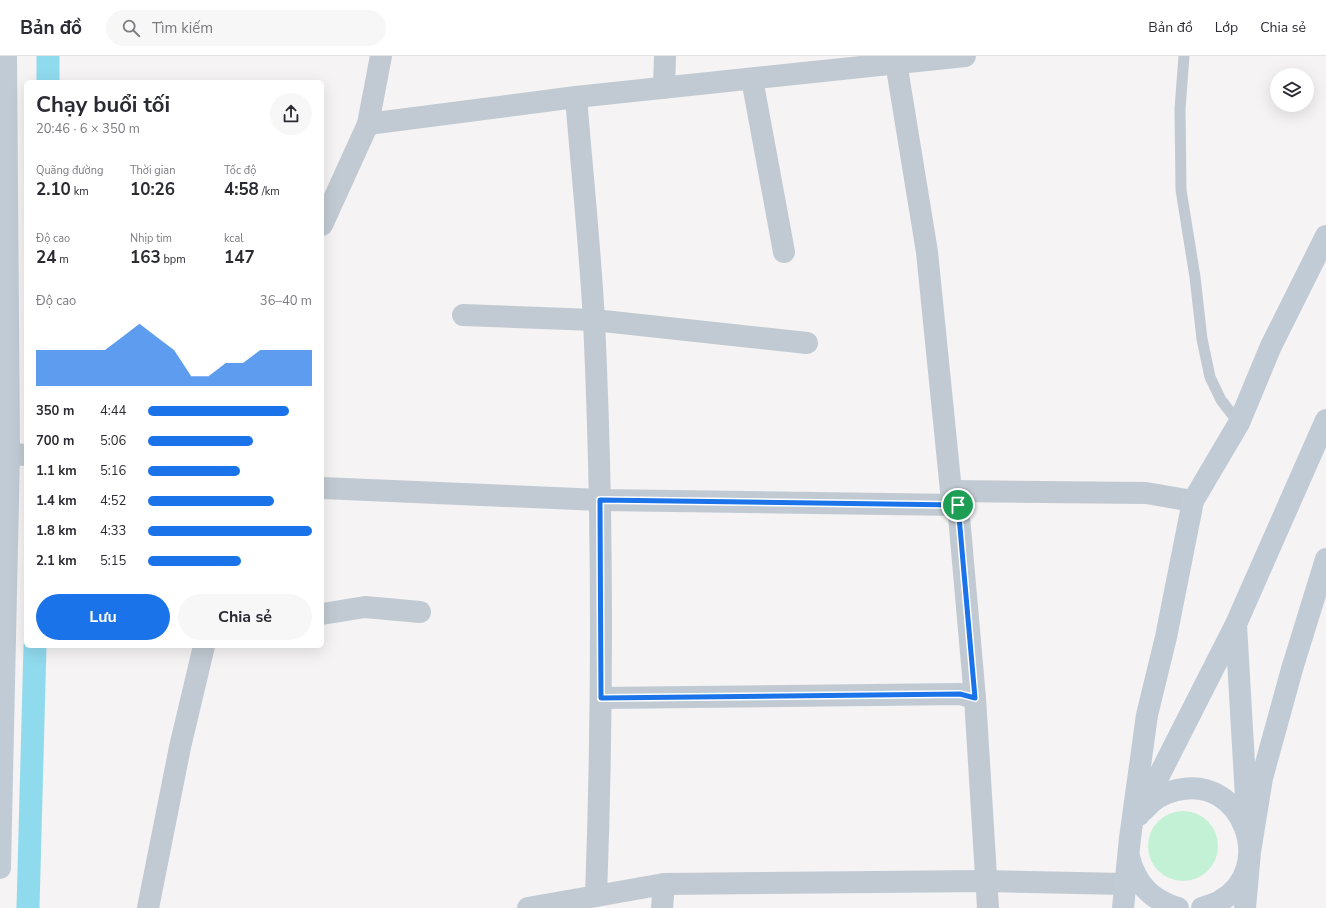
<!DOCTYPE html>
<html lang="vi">
<head>
<meta charset="utf-8">
<style>
	:root { --surface:#fff; --page:#f7f7f7; --text:#2b2b33; --muted:#7c7c81; --line:#e1e1e2; --accent:#1a73e8 }
	body { margin:0; font-family:"Nunito Sans",sans-serif; background:var(--page); color:var(--text); height:100vh; display:flex; flex-direction:column; font-size:15px; white-space:nowrap }
	* { box-sizing:border-box; margin:0 }
	p { font-size:13px; color:var(--muted) }
	.icon { flex:none; width:22px; height:22px; fill:none; stroke:currentColor; stroke-width:2; stroke-linecap:round; stroke-linejoin:round }
	.map { position:relative; flex:1; overflow:hidden }
	.details { position:absolute; left:24px; top:24px; width:300px; height:568px; display:flex; flex-direction:column; background:var(--surface); border-radius:6px; box-shadow:0 4px 16px #0002 }
	.details>* { flex:none }
	.tools { position:absolute; left:1270px; top:12px; display:grid; gap:8px }
	.tools a { display:grid; place-items:center; width:44px; height:44px; border-radius:50%; background:var(--surface); box-shadow:0 4px 16px #0002; font-size:20px }
	.pin { position:absolute; display:grid; place-items:center; width:34px; height:34px; color:#fff; margin:-17px; border:2px solid #fff; border-radius:50%; box-shadow:0 1px 4px #0007 }
	.round { display:grid; place-items:center; flex:none; width:42px; height:42px; border-radius:21px; background:var(--page) }
	.headline { display:flex; align-items:center; justify-content:space-between; height:68px; padding:0 12px }
	h1 { font-size:22px; font-weight:700; line-height:30px }
	.figures { display:grid; grid-template-columns:repeat(3,1fr); gap:6px; height:68px; padding:4px 12px }
	.figures div { display:grid; align-content:center }
	.figures b { font-size:17px; font-weight:700 }
	.figures small { font-size:11px; font-weight:400 }
	.figures p { font-size:11px }
	.chart { height:112px; padding:8px 12px }
	.chart p { display:flex; justify-content:space-between }
	.chart svg { width:100%; height:72px; margin-top:4px; fill:var(--accent); opacity:.7 }
	.primary-button { display:flex; gap:8px; margin-top:auto; padding:8px 12px }
	.primary-button a { flex:1; height:46px; border-radius:24px; background:var(--accent); color:#fff; font-size:16px; font-weight:700; line-height:46px; text-align:center }
	.primary-button a+a { background:var(--page); color:var(--text) }
	ul { padding:0 12px; list-style:none; font-size:13px }
	li { display:grid; grid-template-columns:64px 48px 1fr; align-items:center; height:30px }
	li i { height:10px; border-radius:5px; background:var(--accent) }
	header { display:flex; align-items:center; gap:24px; box-sizing:border-box; height:56px; padding:0 20px; background:var(--surface); border-bottom:1px solid var(--line) }
	header strong { font-size:19px }
	nav { display:flex; gap:22px; margin-inline-start:auto; font-size:14px }
	.search { width:280px; height:36px; background:var(--page); display:flex; align-items:center; gap:10px; box-sizing:border-box; padding:0 14px; border-radius:22px; color:var(--muted); font-size:15px }
	.map>svg:first-child { display:block }
	.green { fill:#c3f1d5 }
	.lines { fill:none; stroke-linecap:round; stroke-linejoin:round }
	.canal { stroke:#90daee; stroke-width:23 }
	.lane { stroke:#c1cad2; stroke-width:11 }
	.street { stroke:#c1cad2; stroke-width:22 }
	.secondary { stroke:#c1cbd6; stroke-width:22 }
	.route-casing { stroke:#fff; stroke-width:8 }
	.route { stroke:#1a73e8; stroke-width:5 }
</style>
</head>
<body>
<header>
<strong>Bản đồ</strong>
<div class="search"><svg class="icon" aria-label="search" viewBox="0 0 24 24"><circle cx="10" cy="10" r="6"/><path d="M15 15l6 6"/></svg>Tìm kiếm</div>
<nav><a>Bản đồ</a><a>Lớp</a><a>Chia sẻ</a></nav>
</header>
<div class="map">
<svg width="1326" height="852" viewBox="0 0 1326 852">
	<rect width="100%" height="100%" fill="#f5f3f3"/>
	<!-- green -->
	<circle class="green" cx="1183" cy="790" r="35"/>
	<g class="lines">
		<!-- canal -->
		<g class="canal">
			<path d="M48,26V0"/>
			<path d="M28,852L35,590"/>
		</g>
		<!-- lane -->
		<path class="lane" d="M1184,0L1180,53L1181,134L1195,221L1202,283L1210,321L1221,344L1239,367"/>
		<!-- street -->
		<g class="street">
			<path d="M895,0L927,196L951,435L958,449L975,642L988,852"/>
			<path d="M752,23L784,196"/>
			<path d="M664,32L665,0"/>
			<path d="M576,41C582,116 590,191 594,265C603,457 603,649 596,840"/>
			<path d="M368,68L576,41L965,0"/>
			<path d="M322,169L368,68L381,0"/>
			<path d="M463,259L594,264L807,287"/>
			<path d="M0,397L26,399"/>
			<path d="M322,432L600,444L958,449"/>
			<path d="M951,435L1146,437L1193,445"/>
			<path d="M322,558L365,551L420,556"/>
			<path d="M601,642L960,638L975,642"/>
			<path d="M148,852L180,691L204,590"/>
			<path d="M528,852L664,828L986,825L1125,828"/>
			<path d="M662,852L664,828"/>
		</g>
		<!-- secondary -->
		<g class="secondary">
			<path d="M1236,569L1247,759"/>
			<path d="M1144,754C1152,744 1163,737 1177,734C1244,718 1277,814 1220,845C1214,848 1208,850 1202,852"/>
			<path d="M1139,759L1236,568L1326,364"/>
			<path d="M1129,801C1136,828 1151,844 1178,852"/>
			<path d="M0,812L9,397L6,0"/>
			<path d="M1123,852L1130,782L1147,659L1166,581L1193,445L1239,367L1271,290L1326,180"/>
			<path d="M1245,852L1250,796L1262,722L1292,613L1326,503"/>
		</g>
	</g>
	<g class="lines">
		<!-- route casing -->
		<g class="route-casing">
			<path id="route" d="M600,444L958,449L975,642L960,638L601,642Z"/>
		</g>
		<!-- route -->
		<use href="#route" class="route"/>
	</g>
</svg>
<div class="tools">
<a><svg class="icon" aria-label="layers" viewBox="0 0 24 24"><path d="M12 4l9 5-9 5-9-5zM3 14l9 5 9-5"/></svg></a>
</div>
<div class="pin" style="left:958px;top:449px;background:#1e9e55"><svg class="icon" aria-label="arrive" viewBox="0 0 24 24"><path d="M6 21V4h12l-3 4 3 4H6"/></svg></div>
<section class="details">
<div class="headline"><div><h1>Chạy buổi tối</h1><p>20:46 · 6 × 350 m</p></div><a class="round"><svg class="icon" aria-label="share" viewBox="0 0 24 24"><path d="M12 15V3M7 8l5-5 5 5M5 13v7h14v-7"/></svg></a></div>
<div class="figures">
<div><p>Quãng đường</p><b>2.10<small> km</small></b></div>
<div><p>Thời gian</p><b>10:26</b></div>
<div><p>Tốc độ</p><b>4:58<small> /km</small></b></div>
</div>
<div class="figures">
<div><p>Độ cao</p><b>24<small> m</small></b></div>
<div><p>Nhịp tim</p><b>163<small> bpm</small></b></div>
<div><p>kcal</p><b>147</b></div>
</div>
<div class="chart"><p><span>Độ cao</span>36–40 m</p>
<svg viewBox="0 0 160 44" preserveAspectRatio="none"><path d="M0 44V22L10 22L20 22L30 22L40 22L50 14L60 6L70 14L80 22L90 38L100 38L110 30L120 30L130 22L140 22L150 22L160 22V44z"/></svg>
</div>
<ul>
<li><b>350 m</b>4:44<i style="width:86%"></i></li>
<li><b>700 m</b>5:06<i style="width:64%"></i></li>
<li><b>1.1 km</b>5:16<i style="width:56%"></i></li>
<li><b>1.4 km</b>4:52<i style="width:77%"></i></li>
<li><b>1.8 km</b>4:33<i style="width:100%"></i></li>
<li><b>2.1 km</b>5:15<i style="width:57%"></i></li>
</ul>
<div class="primary-button"><a>Lưu</a><a>Chia sẻ</a></div>
</section>
</div>
</body>
</html>
